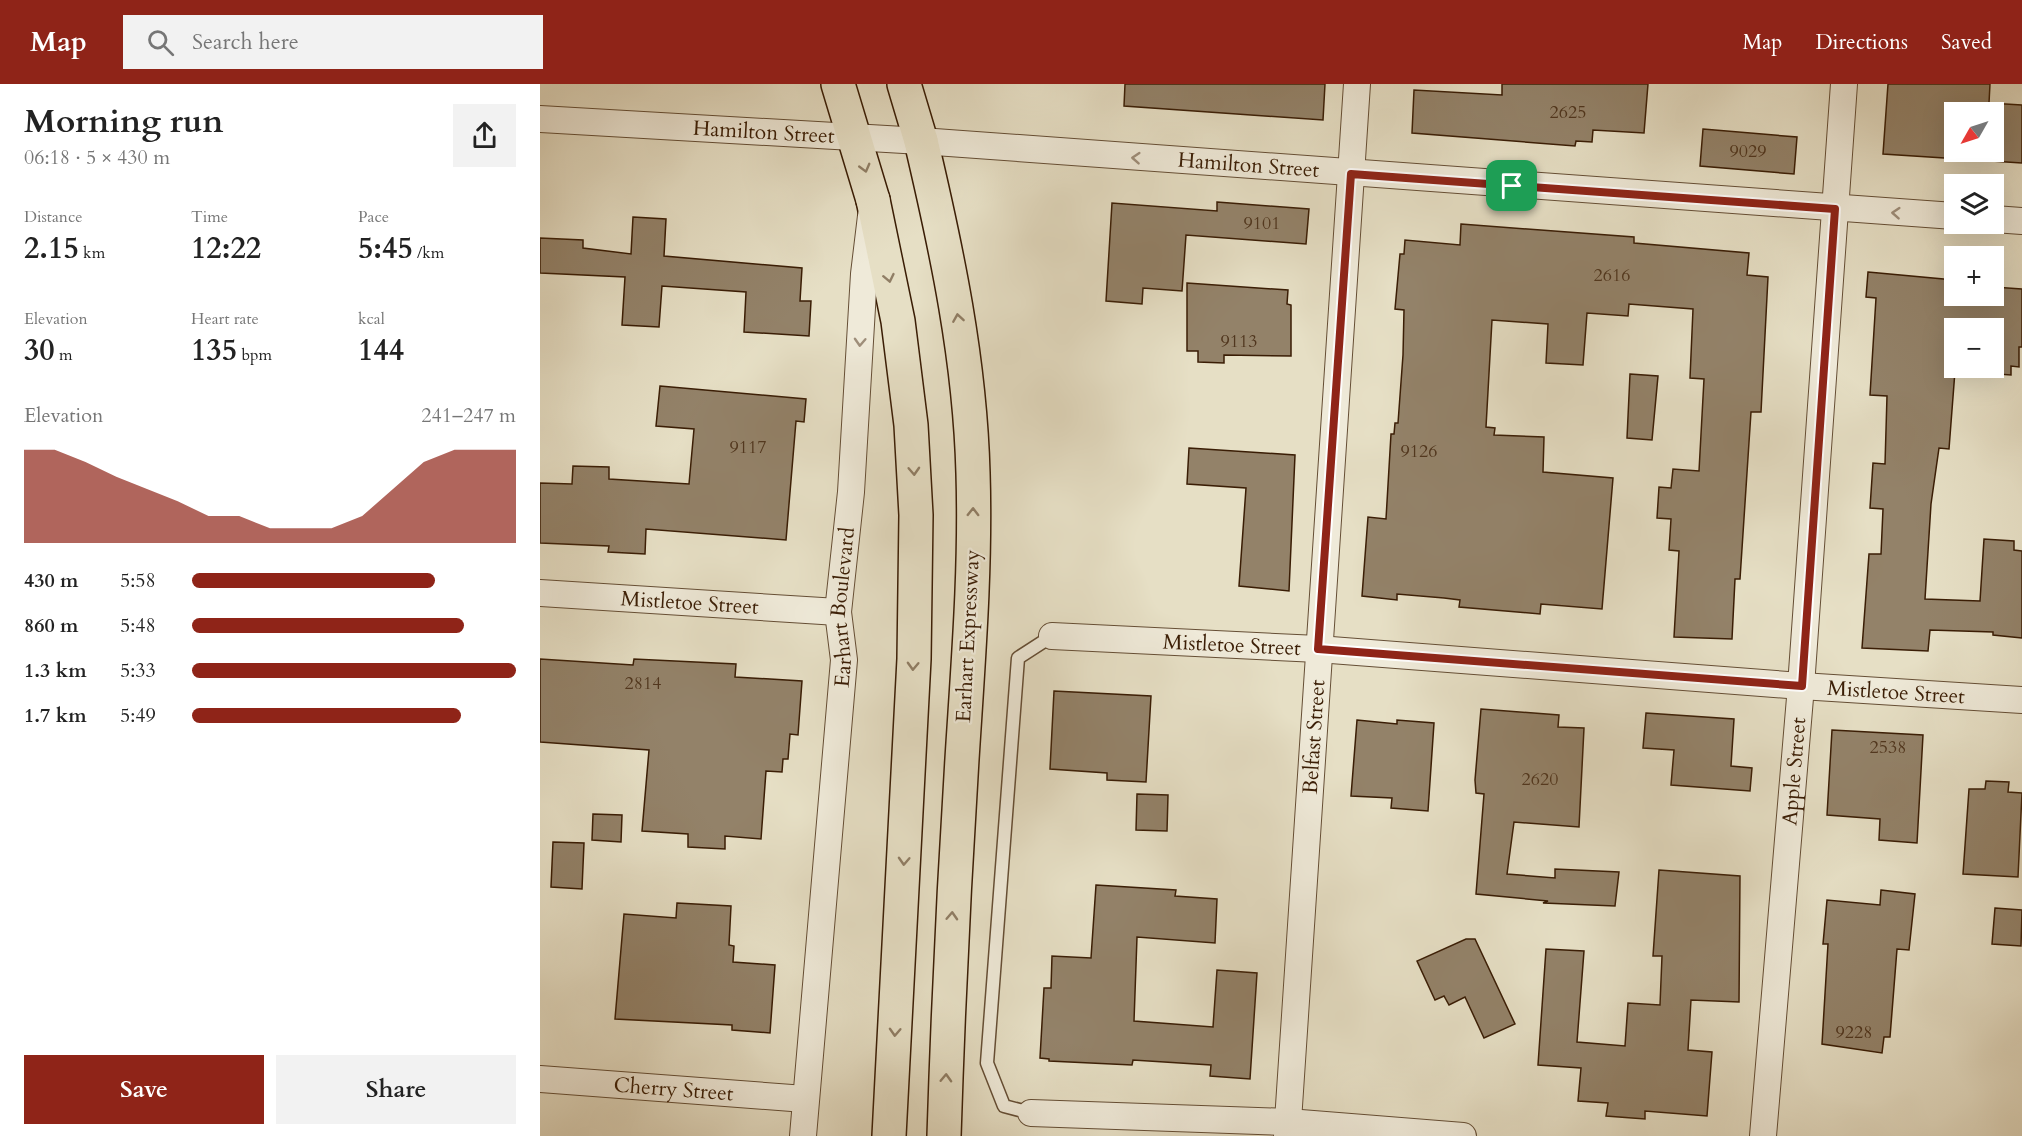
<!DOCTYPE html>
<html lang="en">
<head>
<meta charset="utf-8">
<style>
	:root { --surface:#fff; --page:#f2f2f2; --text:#222; --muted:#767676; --accent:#8f2418 }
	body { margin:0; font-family:Cardo,serif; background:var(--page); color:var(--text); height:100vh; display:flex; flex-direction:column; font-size:22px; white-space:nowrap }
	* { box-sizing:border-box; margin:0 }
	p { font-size:20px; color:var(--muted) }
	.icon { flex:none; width:33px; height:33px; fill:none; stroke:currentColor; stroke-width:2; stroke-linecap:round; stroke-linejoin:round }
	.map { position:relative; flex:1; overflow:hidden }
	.panel { display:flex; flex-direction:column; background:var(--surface); width:540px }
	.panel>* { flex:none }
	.needle { width:39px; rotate:231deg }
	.controls { position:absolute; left:1404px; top:18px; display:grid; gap:12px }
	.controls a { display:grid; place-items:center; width:60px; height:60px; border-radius:0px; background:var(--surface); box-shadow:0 6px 24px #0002; font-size:30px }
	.pin { position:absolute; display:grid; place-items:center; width:51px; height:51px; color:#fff; margin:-26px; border-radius:12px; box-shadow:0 3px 9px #0006 }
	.round { display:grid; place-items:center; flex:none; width:63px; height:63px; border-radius:0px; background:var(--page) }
	.head { display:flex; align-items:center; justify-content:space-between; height:102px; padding:0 24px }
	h1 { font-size:33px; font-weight:600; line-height:45px }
	.metrics { display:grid; grid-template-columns:repeat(3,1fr); gap:9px; height:102px; padding:6px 24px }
	.metrics div { display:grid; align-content:center }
	.metrics b { font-size:30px; font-weight:600 }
	.metrics small { font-size:16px; font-weight:400 }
	.metrics p { font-size:16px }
	.chart { height:168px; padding:12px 24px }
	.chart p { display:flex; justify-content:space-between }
	.chart svg { width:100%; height:108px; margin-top:6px; fill:var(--accent); opacity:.7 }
	.action { display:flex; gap:12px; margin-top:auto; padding:12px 24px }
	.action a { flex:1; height:69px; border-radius:0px; background:var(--accent); color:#fff; font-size:24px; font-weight:600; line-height:69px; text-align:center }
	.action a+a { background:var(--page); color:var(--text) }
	ul { padding:0 24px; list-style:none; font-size:20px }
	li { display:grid; grid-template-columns:96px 72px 1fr; align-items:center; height:45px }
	li i { height:15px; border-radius:8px; background:var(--accent) }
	header { display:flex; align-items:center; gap:36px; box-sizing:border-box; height:84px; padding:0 30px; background:var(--accent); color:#fff }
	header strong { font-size:28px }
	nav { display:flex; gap:33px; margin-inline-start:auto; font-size:21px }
	.search { width:420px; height:54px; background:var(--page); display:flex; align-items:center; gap:15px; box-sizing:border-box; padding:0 21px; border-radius:0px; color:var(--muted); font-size:22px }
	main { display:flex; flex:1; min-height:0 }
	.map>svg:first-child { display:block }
	.building { fill:#938269; stroke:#3a1d05; stroke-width:1.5; fill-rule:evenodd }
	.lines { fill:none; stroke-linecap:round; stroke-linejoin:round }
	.lane-casing { stroke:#654e35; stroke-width:15 }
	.street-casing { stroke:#654e35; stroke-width:28 }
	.primary-casing { stroke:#3a1d05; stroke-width:36 }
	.highway-casing { stroke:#3a1d05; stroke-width:36 }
	.lane { stroke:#efead9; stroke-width:12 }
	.street { stroke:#efead9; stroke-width:26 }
	.primary { stroke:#e6dfc5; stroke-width:33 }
	.highway { stroke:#e6dfc5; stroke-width:33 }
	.oneway { stroke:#9e8e7a }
	.oneway2 { stroke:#907e65 }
	.route-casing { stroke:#fff; stroke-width:12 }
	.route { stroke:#8f2418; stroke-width:8 }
	.labels { text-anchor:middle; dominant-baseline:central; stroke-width:4.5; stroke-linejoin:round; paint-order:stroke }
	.number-label { font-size:18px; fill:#50361e }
	.street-label { font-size:21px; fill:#3a1d05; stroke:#efead9 }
</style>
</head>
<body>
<header>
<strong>Map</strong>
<div class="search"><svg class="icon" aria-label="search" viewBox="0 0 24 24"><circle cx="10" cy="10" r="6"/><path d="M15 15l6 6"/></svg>Search here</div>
<nav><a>Map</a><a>Directions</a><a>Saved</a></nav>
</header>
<main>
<section class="panel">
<div class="head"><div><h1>Morning run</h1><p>06:18 · 5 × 430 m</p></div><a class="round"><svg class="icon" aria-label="share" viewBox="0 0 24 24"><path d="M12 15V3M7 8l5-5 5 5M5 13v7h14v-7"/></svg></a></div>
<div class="metrics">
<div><p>Distance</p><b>2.15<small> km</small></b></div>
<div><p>Time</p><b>12:22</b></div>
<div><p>Pace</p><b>5:45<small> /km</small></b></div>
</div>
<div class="metrics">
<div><p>Elevation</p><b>30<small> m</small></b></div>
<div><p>Heart rate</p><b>135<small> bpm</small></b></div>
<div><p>kcal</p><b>144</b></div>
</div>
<div class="chart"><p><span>Elevation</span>241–247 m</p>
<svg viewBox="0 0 160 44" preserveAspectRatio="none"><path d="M0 44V6L10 6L20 11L30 17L40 22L50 27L60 33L70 33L80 38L90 38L100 38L110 33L120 22L130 11L140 6L150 6L160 6V44z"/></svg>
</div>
<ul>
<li><b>430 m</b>5:58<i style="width:75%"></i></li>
<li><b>860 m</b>5:48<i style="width:84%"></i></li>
<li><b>1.3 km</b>5:33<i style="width:100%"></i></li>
<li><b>1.7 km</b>5:49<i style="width:83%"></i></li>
</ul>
<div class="action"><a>Save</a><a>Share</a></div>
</section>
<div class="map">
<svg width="1482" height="1052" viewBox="0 0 1482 1052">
	<rect width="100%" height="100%" fill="#e6dfc5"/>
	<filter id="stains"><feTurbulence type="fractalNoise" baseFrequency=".00333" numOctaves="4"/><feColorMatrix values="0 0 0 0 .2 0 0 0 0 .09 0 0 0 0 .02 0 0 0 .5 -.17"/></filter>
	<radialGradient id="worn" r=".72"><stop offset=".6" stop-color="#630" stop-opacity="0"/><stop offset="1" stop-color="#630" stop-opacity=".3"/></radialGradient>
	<!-- building -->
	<g class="building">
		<path d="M585,0H785L783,36L584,22Z"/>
		<path d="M962,0H1108L1104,49L1053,46L1052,58L1036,57L1035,62L872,49L874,6L962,11Z"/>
		<path d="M1348,0H1450L1449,19L1482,21V79L1343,70ZM1414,28H1454V68H1414Z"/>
		<path d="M1163,45L1257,53L1254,90L1160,82Z"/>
		<path d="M677,118L769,125L766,160L646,151L642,207L603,204L602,220L566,217L572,119L677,127Z"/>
		<path d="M93,133L126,135L124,172L262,184L260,217H271L269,252L204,248L206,208L122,202L119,243L82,241L85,193L0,189V154L43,156V164L91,170Z"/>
		<path d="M921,140L1094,153V159L1209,169L1207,191L1228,193L1221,328H1211L1200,495H1195L1192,555L1134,553L1139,467L1129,466L1131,435L1117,434L1119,403L1131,404L1133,385L1159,387L1164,295L1150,294L1153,225L1089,220L1088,232L1047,229L1043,281L1006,279L1008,240L952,236L946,343L955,344L954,351L1004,353L1003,388L1073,394L1062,525L1001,520L1000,530L919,523L920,516L904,514L857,510V516L822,512L828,433L846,435L851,350H854L855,339H858L863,271L864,226L855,225L860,170H864L865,156L920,161Z"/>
		<path d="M1328,188L1414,196V212H1454V203L1482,205V263H1479V283L1471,282V291L1415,287L1409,365L1399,364L1391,420L1385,515L1440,517L1444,455L1474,457V466L1482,467V554L1453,551V548L1390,546L1388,567L1322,564L1329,470H1341L1343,425L1330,424L1333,379L1345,380L1347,312L1330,311L1336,214L1326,213ZM1414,244H1454V284H1414Z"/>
		<path d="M647,199L748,206L747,220L751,221V272L684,271V279L658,278V267H647Z"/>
		<path d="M1090,290L1118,292L1112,356L1087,354Z"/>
		<path d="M120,302L266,315L264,338L256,337L246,456L106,445L105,470L68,468L69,462L0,459V399L32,400L33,382L69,383V395L149,400L154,345L116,342Z"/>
		<path d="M649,364L755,371L749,507L699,502L706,404L647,400Z"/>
		<path d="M0,575L93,581L94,575L196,580L195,593L262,597L258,651L250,650L248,675H243L242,688L226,687L221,755L185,752V765L148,763V750L102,747L109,666L0,658Z"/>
		<path d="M514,607L611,612L606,698L567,696V689L510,685Z"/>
		<path d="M941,625L1019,631L1018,643L1044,644L1039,743L974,738L967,790L1015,794V785L1079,788L1075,822L1003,819L1008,817L936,810L944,710L936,709L935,696Z"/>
		<path d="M1106,629L1194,635L1191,682L1212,684L1210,707L1131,701L1134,666L1103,664Z"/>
		<path d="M817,636L857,640V636L894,639L888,727L851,724L852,714L811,712Z"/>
		<path d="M1292,646L1383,651L1377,759L1339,756L1340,735L1287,731Z"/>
		<path d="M1446,697L1469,698L1468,708L1482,709L1478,793L1423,790L1429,705H1445Z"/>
		<path d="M597,710L628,711L627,747L596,746Z"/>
		<path d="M53,730L82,731L81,758L52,756Z"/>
		<path d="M13,758L44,759L42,805L11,803Z"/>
		<path d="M1119,786L1200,792L1199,918L1151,916L1148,966L1172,968L1167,1032L1105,1027V1035L1066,1032L1068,1019L1038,1017L1041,984L998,981L1006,865L1044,867L1037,958L1085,962L1088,919L1120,921L1122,872H1113Z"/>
		<path d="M556,801L636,806L635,812L677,815L675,859L597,853L594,937L673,943L677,886L717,889L710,995L670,992L671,981L593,976L592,981L509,977V975L500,974L504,904H511L512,872L551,874Z"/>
		<path d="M1341,806L1375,810L1369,866L1357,865L1350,953H1344L1342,969L1282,960L1288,860H1283L1287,816L1340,821Z"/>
		<path d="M137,819L191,822L189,861L194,862L193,878L235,881L230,949L192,946V941L75,935L84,830L136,834Z"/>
		<path d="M1455,824L1482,826L1481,862L1452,860Z"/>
		<path d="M926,855H935L975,940L944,954L925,913L909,921L904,912L895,916L877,877Z"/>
	</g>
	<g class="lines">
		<!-- lane casing -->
		<g class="lane-casing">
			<path id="lane" d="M491,1029L464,1022L447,979L478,574L512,552"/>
		</g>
		<!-- street casing -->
		<g class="street-casing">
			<g id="street">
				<path id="s1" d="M0,35L381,57L1414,132"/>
				<path d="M1454,135L1482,137"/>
				<path id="s2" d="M0,509L298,528"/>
				<path id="s3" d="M512,552L778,565L1261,602L1482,616"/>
				<path id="s4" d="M0,995L265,1015"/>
				<path d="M491,1029L748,1038L923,1052"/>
				<path id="s5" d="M263,1052L304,576L298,528L311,408L324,190L331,132"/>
				<path id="s6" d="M747,1052L817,0"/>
				<path id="s7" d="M1223,1052L1261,602L1304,0"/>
			</g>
		</g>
		<!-- primary casing -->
		<g class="primary-casing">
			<g id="primary">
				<path d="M298,0L333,116"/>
				<path d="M364,0L381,57"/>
			</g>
		</g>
		<!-- highway casing -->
		<g class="highway-casing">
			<g id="highway">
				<path d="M381,57C407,167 430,276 433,389C436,485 428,580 422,675C414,801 408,926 404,1052"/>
				<path d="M333,116L358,237L371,341L376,431L374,575L349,1052"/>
			</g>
		</g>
		<!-- lane -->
		<use href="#lane" class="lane"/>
		<!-- street -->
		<use href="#street" class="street"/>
		<!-- primary -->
		<use href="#primary" class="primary"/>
		<!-- highway -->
		<use href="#highway" class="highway"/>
	</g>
	<!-- one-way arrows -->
	<defs><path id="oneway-chevron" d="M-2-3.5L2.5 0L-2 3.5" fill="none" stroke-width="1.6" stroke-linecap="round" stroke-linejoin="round" transform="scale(1.5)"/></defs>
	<g class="oneway">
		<use href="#oneway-chevron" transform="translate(596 74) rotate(-176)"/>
		<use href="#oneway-chevron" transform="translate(1356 129) rotate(-176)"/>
		<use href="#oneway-chevron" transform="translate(320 258) rotate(93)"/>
	</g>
	<g class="oneway2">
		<use href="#oneway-chevron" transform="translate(325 84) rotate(75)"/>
		<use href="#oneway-chevron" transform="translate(349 194) rotate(78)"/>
		<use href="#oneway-chevron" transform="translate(418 234) rotate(-99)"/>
		<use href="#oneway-chevron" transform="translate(374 387) rotate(87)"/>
		<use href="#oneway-chevron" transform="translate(433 428) rotate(-89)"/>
		<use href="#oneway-chevron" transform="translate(373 582) rotate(92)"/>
		<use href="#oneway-chevron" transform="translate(364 777) rotate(93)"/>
		<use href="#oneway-chevron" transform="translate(412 832) rotate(-87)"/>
		<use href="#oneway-chevron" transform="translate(355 948) rotate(93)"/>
		<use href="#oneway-chevron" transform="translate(406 994) rotate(-88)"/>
	</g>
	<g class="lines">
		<!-- route casing -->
		<g class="route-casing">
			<path id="route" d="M811,90L1295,125L1262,602L778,565Z"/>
		</g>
		<!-- route -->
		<use href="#route" class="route"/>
	</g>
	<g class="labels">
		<!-- number labels -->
		<g class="number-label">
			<text x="1028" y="28">2625</text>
			<text x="1208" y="67">9029</text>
			<text x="722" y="139">9101</text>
			<text x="1072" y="191">2616</text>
			<text x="699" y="257">9113</text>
			<text x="208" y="363">9117</text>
			<text x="879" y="367">9126</text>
			<text x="103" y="599">2814</text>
			<text x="1348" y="663">2538</text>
			<text x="1000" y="695">2620</text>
			<text x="1314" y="948">9228</text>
		</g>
		<!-- street labels -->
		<g class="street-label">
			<text stroke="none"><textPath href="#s1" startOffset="224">Hamilton Street</textPath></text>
			<text stroke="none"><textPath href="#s1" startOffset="710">Hamilton Street</textPath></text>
			<text stroke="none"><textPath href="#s2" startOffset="150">Mistletoe Street</textPath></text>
			<text stroke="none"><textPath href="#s5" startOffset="531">Earhart Boulevard</textPath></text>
			<text transform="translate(428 552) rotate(-87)">Earhart Expressway</text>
			<text stroke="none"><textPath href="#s3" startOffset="180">Mistletoe Street</textPath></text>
			<text stroke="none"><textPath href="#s3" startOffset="846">Mistletoe Street</textPath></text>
			<text stroke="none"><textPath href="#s6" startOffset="400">Belfast Street</textPath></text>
			<text stroke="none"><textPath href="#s7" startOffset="366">Apple Street</textPath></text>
			<text stroke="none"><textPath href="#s4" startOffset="134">Cherry Street</textPath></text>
		</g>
	</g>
	<rect width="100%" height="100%" filter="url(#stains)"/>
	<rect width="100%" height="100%" fill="url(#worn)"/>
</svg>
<div class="controls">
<a><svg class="needle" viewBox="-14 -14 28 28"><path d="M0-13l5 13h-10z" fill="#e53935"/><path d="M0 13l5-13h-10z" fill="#767676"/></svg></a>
<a><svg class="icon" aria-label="layers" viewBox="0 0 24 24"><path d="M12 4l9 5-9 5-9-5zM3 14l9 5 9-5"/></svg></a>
<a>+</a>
<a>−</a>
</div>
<div class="pin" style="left:972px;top:102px;background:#1e9e55"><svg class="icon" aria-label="arrive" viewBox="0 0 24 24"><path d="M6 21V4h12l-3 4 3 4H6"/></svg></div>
</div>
</main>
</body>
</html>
